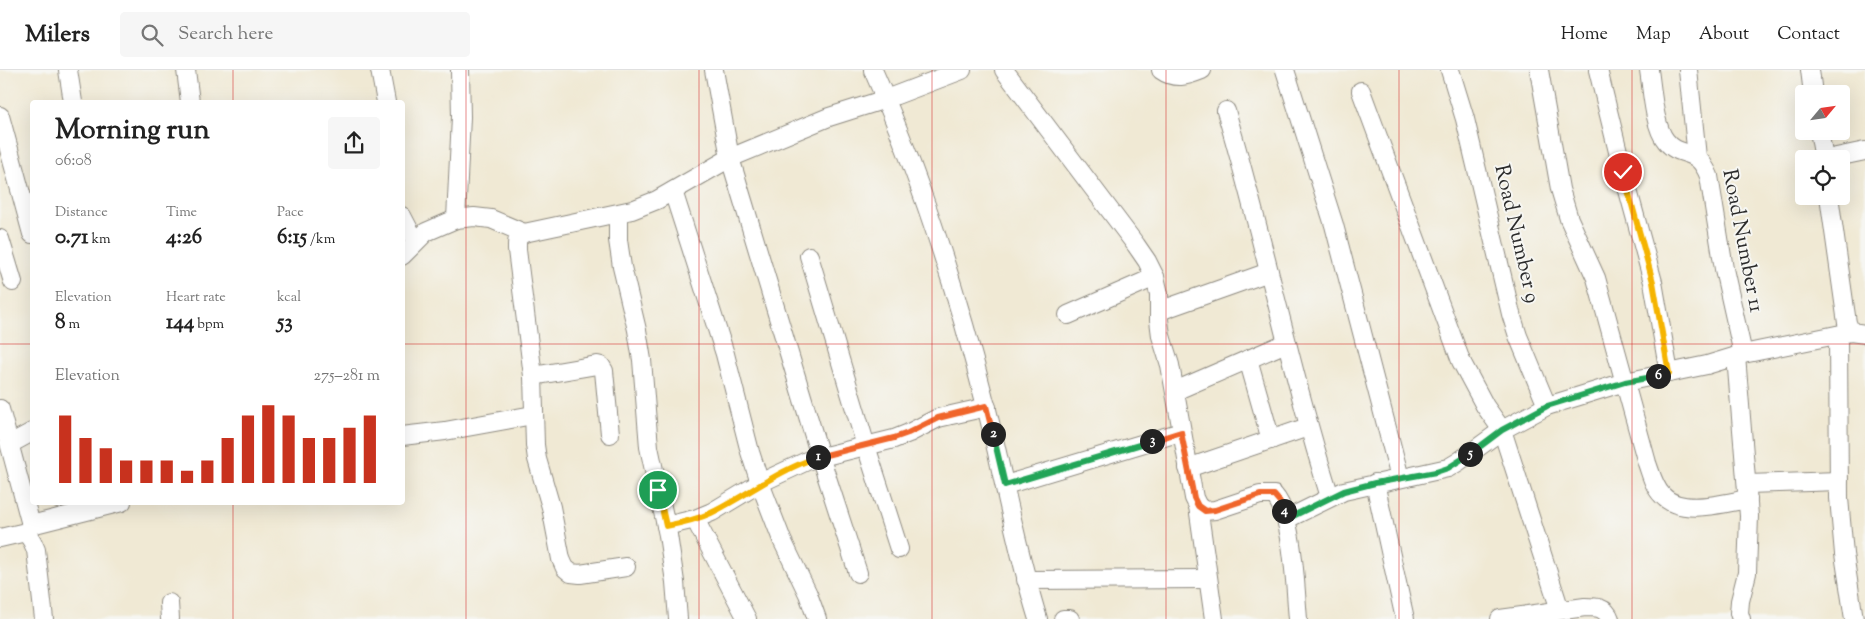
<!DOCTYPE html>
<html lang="en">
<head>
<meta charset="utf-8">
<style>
	:root { --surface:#fff; --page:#f6f6f6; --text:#222; --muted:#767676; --line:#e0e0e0; --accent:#c8321e }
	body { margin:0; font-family:"Sorts Mill Goudy",serif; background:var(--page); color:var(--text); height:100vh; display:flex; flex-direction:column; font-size:19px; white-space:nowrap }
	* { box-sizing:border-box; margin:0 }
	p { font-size:16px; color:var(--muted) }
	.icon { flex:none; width:28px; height:28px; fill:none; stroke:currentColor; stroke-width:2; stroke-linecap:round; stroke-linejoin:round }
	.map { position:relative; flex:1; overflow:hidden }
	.side { position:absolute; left:30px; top:30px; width:375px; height:405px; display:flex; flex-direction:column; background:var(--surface); border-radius:5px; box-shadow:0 5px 20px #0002 }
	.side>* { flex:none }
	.needle { width:32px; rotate:61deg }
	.fabs { position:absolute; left:1795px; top:15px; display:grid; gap:10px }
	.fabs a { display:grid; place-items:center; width:55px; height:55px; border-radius:5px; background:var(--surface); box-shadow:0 5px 20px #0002; font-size:25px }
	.pin { position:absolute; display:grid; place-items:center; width:42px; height:42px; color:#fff; margin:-21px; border:2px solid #fff; border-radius:50%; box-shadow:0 1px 5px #0007 }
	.km { position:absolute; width:25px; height:25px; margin:-12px; border-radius:50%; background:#222; color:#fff; font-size:14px; line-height:25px; text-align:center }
	.round { display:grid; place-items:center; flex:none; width:52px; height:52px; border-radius:5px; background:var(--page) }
	.summary { display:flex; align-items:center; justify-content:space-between; height:85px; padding:0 25px }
	h1 { font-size:28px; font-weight:700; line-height:38px }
	.stats { display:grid; grid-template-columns:repeat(3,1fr); gap:8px; height:85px; padding:5px 25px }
	.stats div { display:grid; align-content:center }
	.stats b { font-size:21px; font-weight:700 }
	.stats small { font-size:14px; font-weight:400 }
	.stats p { font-size:14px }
	.chart { height:140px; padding:10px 25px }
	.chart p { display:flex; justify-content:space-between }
	.chart svg { width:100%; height:90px; margin-top:5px; stroke:var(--accent); stroke-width:6 }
	header { display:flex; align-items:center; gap:30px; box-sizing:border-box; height:70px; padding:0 25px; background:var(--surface); border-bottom:1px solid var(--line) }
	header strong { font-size:24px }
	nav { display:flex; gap:28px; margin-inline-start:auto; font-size:18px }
	.search { width:350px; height:45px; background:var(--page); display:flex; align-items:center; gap:12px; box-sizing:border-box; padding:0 18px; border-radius:5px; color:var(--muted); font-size:19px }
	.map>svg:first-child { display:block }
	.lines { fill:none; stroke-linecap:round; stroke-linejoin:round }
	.minor-casing { stroke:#8e8a80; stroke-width:20 }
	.minor { stroke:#fff; stroke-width:18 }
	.split-1-casing { stroke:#fff; stroke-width:10 }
	.split-2-casing { stroke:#fff; stroke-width:10 }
	.split-3-casing { stroke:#fff; stroke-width:10 }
	.split-4-casing { stroke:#fff; stroke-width:10 }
	.split-5-casing { stroke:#fff; stroke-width:10 }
	.split-6-casing { stroke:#fff; stroke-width:10 }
	.split-7-casing { stroke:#fff; stroke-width:10 }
	.split-1 { stroke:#f5b400; stroke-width:6 }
	.split-2 { stroke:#f0652b; stroke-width:6 }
	.split-3 { stroke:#22a559; stroke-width:6 }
	.split-4 { stroke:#f0652b; stroke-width:6 }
	.split-5 { stroke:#22a559; stroke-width:6 }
	.split-6 { stroke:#22a559; stroke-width:6 }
	.split-7 { stroke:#f5b400; stroke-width:6 }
	.grid { fill:none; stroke:#d62828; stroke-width:1; stroke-opacity:0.55 }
	.labels { text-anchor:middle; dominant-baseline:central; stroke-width:4; stroke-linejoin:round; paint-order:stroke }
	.street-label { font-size:21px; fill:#2b2b2b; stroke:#f6f6f2 }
</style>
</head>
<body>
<header>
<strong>Milers</strong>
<div class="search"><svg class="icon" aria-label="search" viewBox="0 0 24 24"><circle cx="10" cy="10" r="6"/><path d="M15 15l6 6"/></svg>Search here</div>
<nav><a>Home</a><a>Map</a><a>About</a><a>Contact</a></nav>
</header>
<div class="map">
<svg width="1865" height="549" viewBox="0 0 1865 549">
	<rect width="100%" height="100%" fill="#f6f6f2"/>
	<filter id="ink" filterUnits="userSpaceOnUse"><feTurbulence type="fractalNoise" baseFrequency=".02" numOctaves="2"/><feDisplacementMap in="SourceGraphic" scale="10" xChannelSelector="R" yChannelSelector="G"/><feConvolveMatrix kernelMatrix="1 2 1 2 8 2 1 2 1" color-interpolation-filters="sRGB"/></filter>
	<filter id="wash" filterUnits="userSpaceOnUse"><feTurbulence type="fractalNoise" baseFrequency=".0096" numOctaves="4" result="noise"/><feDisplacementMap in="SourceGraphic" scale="20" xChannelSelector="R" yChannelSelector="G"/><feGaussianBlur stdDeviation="1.12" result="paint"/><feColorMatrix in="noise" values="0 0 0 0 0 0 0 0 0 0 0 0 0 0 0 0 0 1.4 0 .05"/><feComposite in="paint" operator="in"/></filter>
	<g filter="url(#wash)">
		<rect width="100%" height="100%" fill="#f0e9d4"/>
	</g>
	<g filter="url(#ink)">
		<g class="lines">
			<!-- minor casing -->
			<g class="minor-casing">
				<g id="minor">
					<path d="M68,0L73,32"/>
					<path d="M186,0L190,32"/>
					<path d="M380,0L386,32"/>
					<path d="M714,0L730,88L820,386L858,503"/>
					<path d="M873,0C921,108 957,222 986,336C1004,407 1016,479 1038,549"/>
					<path d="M1004,0L1136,175L1147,191L1155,207L1159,224V250L1161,266L1170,295L1194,428L1198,436L1205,441L1215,440L1260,425H1274C1294,447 1295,518 1298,549"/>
					<path d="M1161,0C1175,10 1187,6 1202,0"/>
					<path d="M1285,0L1334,155L1400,408"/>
					<path d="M1450,0L1465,49L1511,244L1518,266L1547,336"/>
					<path d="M1539,0L1560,119L1569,149L1596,208L1647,393C1651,404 1654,417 1662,425C1680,446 1724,433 1748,429"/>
					<path d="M1598,0L1623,102L1653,212L1669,303"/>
					<path d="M1649,0C1652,19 1654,57 1666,71C1681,90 1696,74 1709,106L1724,199L1743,284"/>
					<path d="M1688,0L1697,87"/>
					<path d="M1810,0L1813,24"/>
					<path d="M1361,21L1461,291L1485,336L1502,360L1560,540"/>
					<path d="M1226,41C1264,169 1290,300 1330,427"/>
					<path d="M0,46L32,164"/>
					<path d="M1819,61L1824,89"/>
					<path d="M1827,89L1865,81"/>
					<path d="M673,121L725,284L750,382L760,413L782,470L808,524L817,549"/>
					<path d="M1829,126L1847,253L1851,262L1865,264"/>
					<path d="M618,144V170L622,197L637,260L642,290L649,377L668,465L675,512L678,549"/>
					<path d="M402,146L415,171"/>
					<path d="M456,149L461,47L460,0"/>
					<path d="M0,169L13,212"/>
					<path d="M402,186L426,162L456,149L474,147L491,149L524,163"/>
					<path d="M809,186L866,376L899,479"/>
					<path d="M1159,241L1269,202"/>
					<path d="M1068,245L1155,207"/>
					<path d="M1838,265L1839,428L1844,484L1854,549"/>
					<path d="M1736,286L1749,446L1747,503L1740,531L1739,543L1741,549"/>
					<path d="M1248,289L1271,370"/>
					<path d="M533,306L597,295L601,296L604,301L610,364"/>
					<path d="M1175,321L1286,273"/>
					<path d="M0,339L31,455L26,462L0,468"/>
					<path d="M402,366L445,361L533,345"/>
					<path d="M10,374L32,362"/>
					<path d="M1188,398L1308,357"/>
					<path d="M1375,413L1405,549"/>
					<path d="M1747,414L1839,411"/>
					<path d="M1005,415L1181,362"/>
					<path d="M1198,436L1214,549"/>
					<path d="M695,449L747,549"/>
					<path d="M1287,449L1344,421L1448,398L1458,392L1502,360L1547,336L1625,312L1707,295L1743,284L1851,262"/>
					<path d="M31,455L122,432"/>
					<path d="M666,456L695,449L712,442L760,413L809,390L894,369L909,363L938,348L987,337"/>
					<path d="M26,462L32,471L36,480L44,549"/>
					<path d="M626,497L580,504L571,503L565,498L561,489L551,437L537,389L535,375L533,306L517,180C517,172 516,167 524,163L632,140L657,130L730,88L829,47L886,29L962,0"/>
					<path d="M1026,510L1208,509"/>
					<path d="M169,533L170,549"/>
					<path d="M1063,549H1070"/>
					<path d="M1500,549L1585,537C1596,537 1606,537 1610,549"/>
				</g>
			</g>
			<!-- minor -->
			<use href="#minor" class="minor"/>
		</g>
	</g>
	<g class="lines" filter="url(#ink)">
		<!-- split-1 casing -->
		<g class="split-1-casing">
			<path id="split-1" d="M658,420L666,456C681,453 696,450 711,443C748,425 778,400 818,387"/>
		</g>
		<!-- split-2 casing -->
		<g class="split-2-casing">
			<path id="split-2" d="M818,387L894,368L908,363L938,348L986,336L993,364"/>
		</g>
		<!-- split-3 casing -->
		<g class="split-3-casing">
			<path id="split-3" d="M993,364L1005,415L1152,371"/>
		</g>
		<!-- split-4 casing -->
		<g class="split-4-casing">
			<path id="split-4" d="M1152,371L1181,362L1194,428L1198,436L1205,441L1215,440L1260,425H1274L1280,432L1284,441"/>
		</g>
		<!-- split-5 casing -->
		<g class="split-5-casing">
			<path id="split-5" d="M1284,441L1287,449L1344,421L1375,413L1436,402L1448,398L1470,384"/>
		</g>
		<!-- split-6 casing -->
		<g class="split-6-casing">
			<path id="split-6" d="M1470,384L1502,360L1547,336L1625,312L1658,306"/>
		</g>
		<!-- split-7 casing -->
		<g class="split-7-casing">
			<path id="split-7" d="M1623,102L1653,212L1669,303L1658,306"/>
		</g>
		<!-- split-1 -->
		<use href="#split-1" class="split-1"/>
		<!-- split-2 -->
		<use href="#split-2" class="split-2"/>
		<!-- split-3 -->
		<use href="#split-3" class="split-3"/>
		<!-- split-4 -->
		<use href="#split-4" class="split-4"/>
		<!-- split-5 -->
		<use href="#split-5" class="split-5"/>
		<!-- split-6 -->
		<use href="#split-6" class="split-6"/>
		<!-- split-7 -->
		<use href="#split-7" class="split-7"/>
	</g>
	<!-- grid -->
	<path class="grid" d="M233,0V32M466,0V549M699,0V549M932,0V549M1166,0V549M1399,0V549M1632,0V549M0,274H32M402,274H1865M233,432V549"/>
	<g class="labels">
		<!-- street labels -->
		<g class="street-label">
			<text transform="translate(1516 164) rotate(77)">Road Number 9</text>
			<text transform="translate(1742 171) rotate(79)">Road Number 11</text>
		</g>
	</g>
</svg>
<div class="fabs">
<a><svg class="needle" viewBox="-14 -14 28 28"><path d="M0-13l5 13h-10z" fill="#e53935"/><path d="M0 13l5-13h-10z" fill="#767676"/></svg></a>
<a><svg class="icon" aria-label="locate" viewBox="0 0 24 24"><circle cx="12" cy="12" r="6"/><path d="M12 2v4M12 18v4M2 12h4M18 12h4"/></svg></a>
</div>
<div class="pin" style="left:658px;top:420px;background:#1e9e55"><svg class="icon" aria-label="arrive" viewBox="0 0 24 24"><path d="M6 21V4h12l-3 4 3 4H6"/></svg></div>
<div class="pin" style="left:1623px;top:102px;background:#d93025"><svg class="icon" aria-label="check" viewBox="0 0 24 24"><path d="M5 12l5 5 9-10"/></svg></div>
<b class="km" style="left:818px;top:387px">1</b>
<b class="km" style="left:993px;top:364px">2</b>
<b class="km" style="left:1152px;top:371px">3</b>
<b class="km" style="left:1284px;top:441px">4</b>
<b class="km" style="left:1470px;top:384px">5</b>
<b class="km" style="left:1658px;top:306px">6</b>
<section class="side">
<div class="summary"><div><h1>Morning run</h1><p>06:08</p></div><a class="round"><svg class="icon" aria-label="share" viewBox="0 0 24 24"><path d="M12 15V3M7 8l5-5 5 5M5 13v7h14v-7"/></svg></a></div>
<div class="stats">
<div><p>Distance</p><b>0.71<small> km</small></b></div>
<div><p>Time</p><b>4:26</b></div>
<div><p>Pace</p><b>6:15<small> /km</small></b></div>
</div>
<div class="stats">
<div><p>Elevation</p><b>8<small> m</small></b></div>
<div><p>Heart rate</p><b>144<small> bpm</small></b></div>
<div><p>kcal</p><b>53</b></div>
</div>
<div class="chart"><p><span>Elevation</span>275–281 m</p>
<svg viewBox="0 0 160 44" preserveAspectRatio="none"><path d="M5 44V11M15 44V22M25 44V27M35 44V33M45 44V33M55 44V33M65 44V38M75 44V33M85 44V22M95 44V11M105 44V6M115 44V11M125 44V22M135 44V22M145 44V17M155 44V11"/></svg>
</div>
</section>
</div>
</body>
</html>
